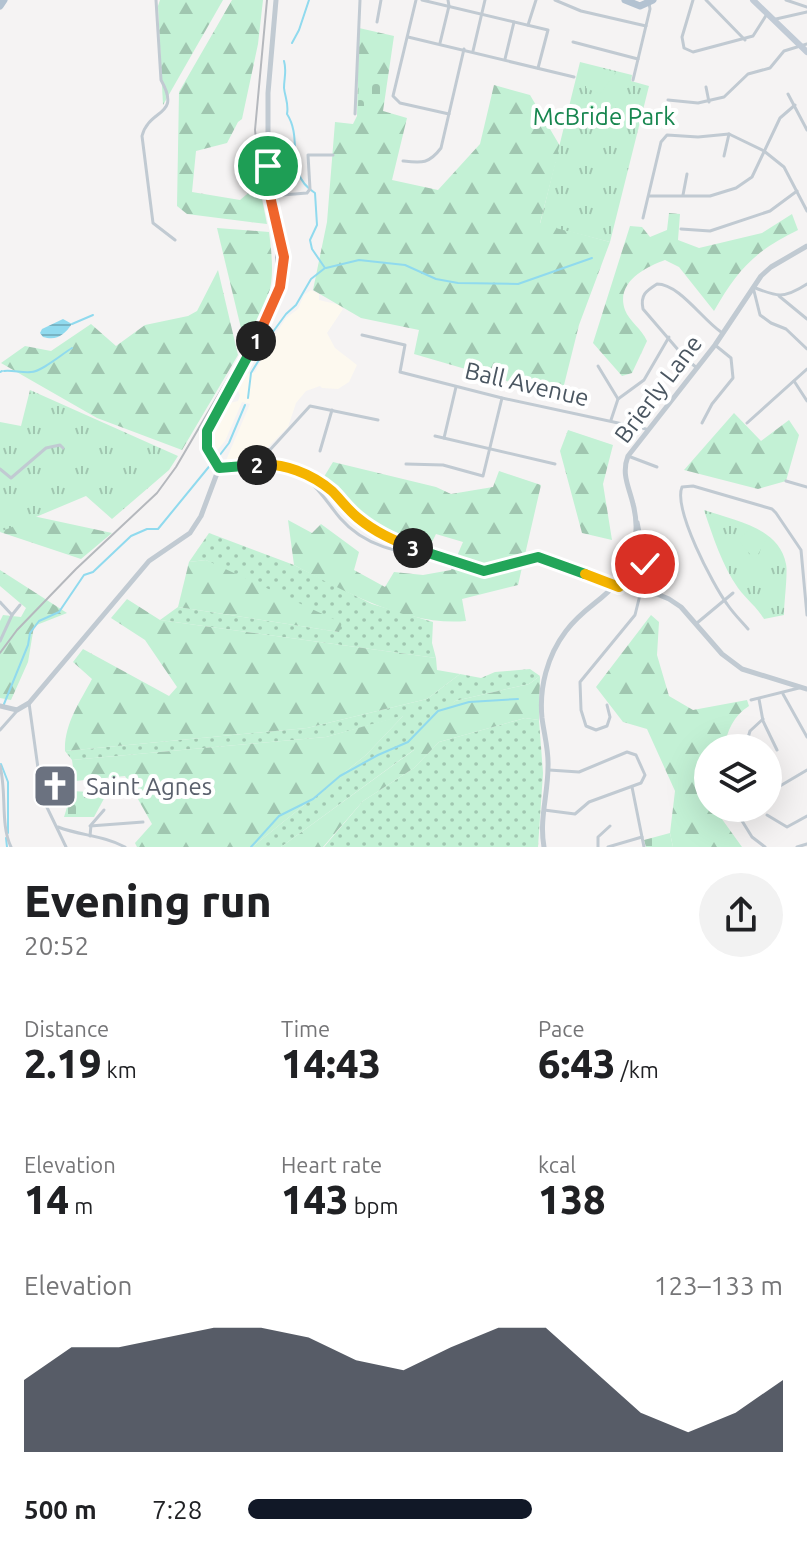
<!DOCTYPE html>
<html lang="en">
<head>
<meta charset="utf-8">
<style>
	:root { --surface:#fff; --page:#f2f2f2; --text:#202124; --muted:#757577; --accent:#111827 }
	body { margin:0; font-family:Ubuntu,sans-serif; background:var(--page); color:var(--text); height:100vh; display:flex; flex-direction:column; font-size:30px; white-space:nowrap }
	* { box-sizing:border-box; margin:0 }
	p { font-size:26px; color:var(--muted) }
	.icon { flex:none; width:44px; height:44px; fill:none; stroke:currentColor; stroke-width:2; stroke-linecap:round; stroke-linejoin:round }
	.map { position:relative; height:847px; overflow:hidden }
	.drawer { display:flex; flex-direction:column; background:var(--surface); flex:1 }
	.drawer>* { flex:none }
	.controls { position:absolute; left:694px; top:734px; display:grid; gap:16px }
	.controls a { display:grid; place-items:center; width:88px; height:88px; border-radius:50%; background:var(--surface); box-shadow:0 8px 32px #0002; font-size:40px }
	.pin { position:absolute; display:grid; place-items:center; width:68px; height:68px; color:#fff; margin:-34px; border:4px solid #fff; border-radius:50%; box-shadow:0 2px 8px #0007 }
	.km { position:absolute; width:40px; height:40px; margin:-20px; border-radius:50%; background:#222; color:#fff; font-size:22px; line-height:40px; text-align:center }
	.round { display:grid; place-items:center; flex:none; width:84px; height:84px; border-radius:42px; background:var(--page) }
	.overview { display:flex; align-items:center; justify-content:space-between; height:136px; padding:0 24px }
	h1 { font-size:44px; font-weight:800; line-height:60px }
	.metrics { display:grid; grid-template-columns:repeat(3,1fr); gap:12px; height:136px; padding:8px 24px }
	.metrics div { display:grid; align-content:center }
	.metrics b { font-size:40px; font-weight:800 }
	.metrics small { font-size:22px; font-weight:400 }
	.metrics p { font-size:22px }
	.chart { height:224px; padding:16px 24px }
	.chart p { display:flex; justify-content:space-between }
	.chart svg { width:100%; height:144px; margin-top:8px; fill:var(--accent); opacity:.7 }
	ul { padding:0 24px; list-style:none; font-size:26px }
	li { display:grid; grid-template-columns:128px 96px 1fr; align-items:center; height:60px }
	li i { height:20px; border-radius:10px; background:var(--accent) }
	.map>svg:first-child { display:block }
	.commercial { fill:#fdf9ef }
	.grass { fill:url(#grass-dots) }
	.forest { fill:url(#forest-firs) }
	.cemetery { fill:url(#cemetery-stones) }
	.park { fill:url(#park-tufts) }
	.pitch { fill:#c3f1d5 }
	.water { fill:url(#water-rules) }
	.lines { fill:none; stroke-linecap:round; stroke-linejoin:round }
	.stream { stroke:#90daee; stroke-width:2 }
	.minor { stroke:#c1cad2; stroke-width:3 }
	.tertiary { stroke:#c1cad2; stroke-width:5 }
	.secondary { stroke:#c1cbd6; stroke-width:6 }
	.primary { stroke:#b3c2d1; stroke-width:7 }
	.rail { stroke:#b5b8bd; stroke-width:2 }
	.split-1-casing { stroke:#fff; stroke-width:16 }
	.split-2-casing { stroke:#fff; stroke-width:16 }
	.split-3-casing { stroke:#fff; stroke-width:16 }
	.split-4-casing { stroke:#fff; stroke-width:16 }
	.split-5-casing { stroke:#fff; stroke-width:16 }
	.split-1 { stroke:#f0652b; stroke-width:10 }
	.split-2 { stroke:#22a559; stroke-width:10 }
	.split-3 { stroke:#f5b400; stroke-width:10 }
	.split-4 { stroke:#22a559; stroke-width:10 }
	.split-5 { stroke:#f5b400; stroke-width:10 }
	.labels { text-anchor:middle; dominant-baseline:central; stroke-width:8; stroke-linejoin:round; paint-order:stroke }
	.park-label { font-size:24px; fill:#17864f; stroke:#fff }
	.street-label { font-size:24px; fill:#4a5661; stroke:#fff }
	.worship-label { font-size:24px; fill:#5b616d; stroke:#fff; text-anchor:start }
</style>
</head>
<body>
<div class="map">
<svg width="807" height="847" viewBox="0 0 807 847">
	<defs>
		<pattern id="grass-dots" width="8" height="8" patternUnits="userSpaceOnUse" patternTransform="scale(2)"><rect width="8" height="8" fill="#c3f1d5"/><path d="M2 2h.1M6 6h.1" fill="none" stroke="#a0c6b0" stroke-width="1.8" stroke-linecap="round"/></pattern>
		<pattern id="forest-firs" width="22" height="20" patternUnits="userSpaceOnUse" patternTransform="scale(2)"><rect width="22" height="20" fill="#c3f1d5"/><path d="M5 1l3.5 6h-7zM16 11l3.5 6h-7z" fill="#a0c6b0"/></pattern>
		<pattern id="cemetery-stones" width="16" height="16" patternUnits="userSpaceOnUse" patternTransform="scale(2)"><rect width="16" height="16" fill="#c3f1d5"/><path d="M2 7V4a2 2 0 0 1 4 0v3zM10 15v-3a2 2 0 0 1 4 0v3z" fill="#a0c6b0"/></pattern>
		<pattern id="park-tufts" width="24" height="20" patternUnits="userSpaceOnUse" patternTransform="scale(2)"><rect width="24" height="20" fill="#c3f1d5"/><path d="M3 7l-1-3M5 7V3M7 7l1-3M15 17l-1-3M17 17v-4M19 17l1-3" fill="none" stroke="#a0c6b0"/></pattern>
		<pattern id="water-rules" width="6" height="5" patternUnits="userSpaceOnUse" patternTransform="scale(2)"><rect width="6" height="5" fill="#90daee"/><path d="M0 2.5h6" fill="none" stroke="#78b4c4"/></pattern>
	</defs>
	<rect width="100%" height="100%" fill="#f5f3f3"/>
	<!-- commercial -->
	<path class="commercial" d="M311,290L319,294V300L340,305L343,309L327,333L335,348L357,365L349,382L338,389L322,388L320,386L306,391L296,403L288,427L257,458L252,461L224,465L250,404L242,402L225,441L213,455L208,435L222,405L238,401L240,395L234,384L240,373L244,375L255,372L273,338L286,318L298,309L304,295Z"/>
	<!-- grass -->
	<g class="grass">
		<path d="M209,533L294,565L372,604L433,622L432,643L436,658L160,620L178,607L339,632L206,560L189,562Z"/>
		<path d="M530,669L540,676L529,684L455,701L415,749L281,847H252L366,755L403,716L326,737L72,760L65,751L307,728L427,699L460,674L481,678L495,672Z"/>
		<path d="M525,718L539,720L543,773L538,847H324L363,801L414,768L439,742Z"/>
	</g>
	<!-- forest -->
	<g class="forest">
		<path d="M160,0H223L163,105L158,6Z"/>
		<path d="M232,0H263L258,44L242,119L238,122L227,143L196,151L192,192L240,200L259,184L267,224L187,214L177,206L179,92Z"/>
		<path d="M359,28L394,36L383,111L407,118L392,180L438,190L480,144L494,85L530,95L560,146L540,223L610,242L579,325L561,397L414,354L419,330L361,318L313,290L327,222L335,122L353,124L357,116Z"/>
		<path d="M669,213L680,214L678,240L699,248L762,233L792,214L798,230C755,251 738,269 714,311L679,267L665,260C646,267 615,282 625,310C629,321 642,329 647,341L632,373L622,376L593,343L630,226L642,227L650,237L667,230Z"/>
		<path d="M217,228L269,232C276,285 272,298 245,345Z"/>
		<path d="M218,270L238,355L182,450L97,418L1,363L25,346L51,351L91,324L116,346L145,325L188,316L197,311Z"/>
		<path d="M734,413L761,441L789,420L799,435L786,481L758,489L684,470Z"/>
		<path d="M568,430L613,445L603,484L612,540L582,533L560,451Z"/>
		<path d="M333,462L436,487L451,494L493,487L499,471L541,485L518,585L462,599L466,621C406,626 348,593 294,565L288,520L312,533L321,524L359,552L354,570L385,587L394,572L423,575L451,570L463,542L436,534L428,550C402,539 376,529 354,511C341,500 338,489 322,480Z"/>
		<path d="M33,516L112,533L81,559L0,532L15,522Z"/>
		<path d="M206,560L342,623L339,632L178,607L189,562Z"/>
		<path d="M0,570L67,613L34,626L28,662L11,700L0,698V621L3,615L21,617L26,608L0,586Z"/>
		<path d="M127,599L160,620L436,658L437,670L460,674L427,699L307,728L65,751C64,724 80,702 92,679L73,662L83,649L169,696L177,687L145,640L111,618Z"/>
		<path d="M651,615L659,622L657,655L669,696L693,710L747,700L749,706C734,715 727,731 724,748H708L706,797L708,808H714L742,847H673L670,833L675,791L647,729L623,722L596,687Z"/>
		<path d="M540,676L539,720L525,718L439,742L414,768L363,801L323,847H281L414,750L418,733L455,701L529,684Z"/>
		<path d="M404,715L366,755L252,847H137L135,843L152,824L125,776L75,781L72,760L326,737Z"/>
	</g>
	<!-- cemetery -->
	<g class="cemetery">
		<path d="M359,78L384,79L378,106H358Z"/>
		<path d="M72,791L107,793L94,817H64Z"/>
		<path d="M670,833L673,847H646L644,840Z"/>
	</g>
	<!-- park -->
	<g class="park">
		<path d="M580,62L632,75L631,81L649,86L610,242L540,224Z"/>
		<path d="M30,390L178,456L169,470L112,519L86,496L0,532V422L21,426Z"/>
		<path d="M704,510C733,520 779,527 786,564C788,573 784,603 784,615L764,619C757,607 746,599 738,588C722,565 713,537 704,510Z"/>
	</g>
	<!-- pitch -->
	<g class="pitch">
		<path d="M591,66L616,72L600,94L586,88V69Z"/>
		<path d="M751,528L760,531L767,538L755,560L738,540Z"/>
	</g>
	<!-- water -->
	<path class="water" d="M63,319L72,324C64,335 57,341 43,337L40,333L42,329Z"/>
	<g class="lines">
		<!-- stream -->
		<g class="stream">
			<path d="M292,43L299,30L309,0"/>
			<path d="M326,268L359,260L405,265L436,279L458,283L518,284L592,258"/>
			<path d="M72,324L93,315"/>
			<path d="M4,371C13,370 22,373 31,372C41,372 62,354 72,348"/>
			<path d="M0,372L2,371"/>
			<path d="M248,398L251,373L265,350L267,340L286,314L296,305L311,279L325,268L312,249L310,240L317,225L315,193C283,173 304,140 287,114C289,104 285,97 284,88C284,78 287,71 284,61"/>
			<path d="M216,460L229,443L245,405"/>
			<path d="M4,704L28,645L30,633L39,621L59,612L84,575L93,572L131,536L147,529H158L212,463"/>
			<path d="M1,764L8,782V833"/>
			<path d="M6,838L7,847"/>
			<path d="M251,847L279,816L313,799L340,776L378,755L408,742L438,711L469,702L518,699"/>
		</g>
		<!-- minor -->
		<g class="minor">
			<path d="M156,0L161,80C182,117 149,108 142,136L153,223L175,240"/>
			<path d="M416,0L393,96L400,103L449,114"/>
			<path d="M422,0L548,30L538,68"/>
			<path d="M555,0L581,11L646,26"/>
			<path d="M693,0L682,37L684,48L693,52L753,36L767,14"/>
			<path d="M706,0L745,40"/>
			<path d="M786,0L807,7"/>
			<path d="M776,19L807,12"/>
			<path d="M377,22L381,0"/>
			<path d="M528,25L536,0"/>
			<path d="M408,37L574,77"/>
			<path d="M573,42L638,59"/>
			<path d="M440,43L449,6L448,0"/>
			<path d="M473,51L485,0"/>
			<path d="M505,59L514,22"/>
			<path d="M633,80L650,9L649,3"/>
			<path d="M706,87L709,102"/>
			<path d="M788,94L807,130"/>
			<path d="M668,100L698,103L724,97L748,74L770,68L784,51L807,44"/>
			<path d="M355,114L360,0"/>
			<path d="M724,156L729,134"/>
			<path d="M403,161C422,163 429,164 441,148L464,49"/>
			<path d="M683,195L687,174"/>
			<path d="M270,196L307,193L310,189L308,155H333"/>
			<path d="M649,196H710L736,188L752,177L780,118L795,105"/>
			<path d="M643,218L661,142L667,135L698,137L729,134L764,151L784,167L807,211"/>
			<path d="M681,229L710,231L770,211L797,191"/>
			<path d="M753,287L760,315L771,323L786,329L807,349"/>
			<path d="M753,287C777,297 784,299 807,284"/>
			<path d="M779,296L807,319"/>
			<path d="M362,335L405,345L400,372L502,398L646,429"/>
			<path d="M598,366L618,399"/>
			<path d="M697,368L686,359L643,309C640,295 646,291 657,284C679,284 702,319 721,332"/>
			<path d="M794,381L807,401"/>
			<path d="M611,420L618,399L644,380L669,337"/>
			<path d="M702,423L712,404L733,378L731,358L715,345"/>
			<path d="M747,423L807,369"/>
			<path d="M435,436L555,464"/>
			<path d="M444,438L456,387"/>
			<path d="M320,451L332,410"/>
			<path d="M628,456L657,467"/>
			<path d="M258,463L310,406L378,420"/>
			<path d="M406,464L443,465L483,476L502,398"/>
			<path d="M0,469L11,478L46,448L60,445L63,448"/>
			<path d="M308,480C321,491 329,505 340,518C365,547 400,553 435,557"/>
			<path d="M786,481L807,487"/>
			<path d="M620,586L646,562L638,522"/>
			<path d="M0,602L12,615L0,641"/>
			<path d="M12,615L20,605"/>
			<path d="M697,623L733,593"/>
			<path d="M748,629C741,621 733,613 727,604C713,585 673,509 682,487L693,486L772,509L776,513L801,550L807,615"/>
			<path d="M783,694L807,737"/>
			<path d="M759,699L763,721L777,750"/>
			<path d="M751,700L799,688"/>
			<path d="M29,703L42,797L66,847"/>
			<path d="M607,705L610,717L607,726L596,730L586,726L581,710L580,682L635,615L641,591"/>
			<path d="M0,730L16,712"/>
			<path d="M745,748L750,731L763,719"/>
			<path d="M0,766C7,793 0,824 11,847"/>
			<path d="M768,786H780L807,770"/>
			<path d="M632,787L644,847"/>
			<path d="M734,808L752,837L765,847"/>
			<path d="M544,810L575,814L589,802L641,783L645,775L636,755L627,752L579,772L549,770"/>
			<path d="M767,815L787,827L807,816"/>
			<path d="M90,826L143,822"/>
			<path d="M58,827C81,836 103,835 125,847"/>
			<path d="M90,836L91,825L104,810"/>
			<path d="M598,847V837L610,826"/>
			<path d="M608,847L642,837"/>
			<path d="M797,847L807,844"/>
		</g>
		<!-- tertiary -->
		<g class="tertiary">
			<path d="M219,468L271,463L300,472L333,492L360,520L388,538L471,569L490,570L531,558H547L609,585L657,594L669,599L681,607L722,654L742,669L807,689"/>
			<path d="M219,468L207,448V431L269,316L280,287L284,257L270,196L268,166V93L276,0"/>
			<path d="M0,706L17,710L29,703L149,561L190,533L201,516L219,468"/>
			<path d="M544,847C539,820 548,794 548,767C549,751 544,734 542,718C539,688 547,656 566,631C591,598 618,598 632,552C637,537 637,519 633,504C629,487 621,474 628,456L715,345L761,276L771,267L807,246"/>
		</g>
		<!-- secondary -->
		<path class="secondary" d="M753,0L807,52"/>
		<!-- primary -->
		<g class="primary">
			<path d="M625,0L640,6L653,0"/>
			<path d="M0,6L4,0"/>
		</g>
		<!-- rail -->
		<path class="rail" d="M0,653L17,630L76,569L157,493L176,467L268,310L276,279V249L259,167L255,130L267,0"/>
	</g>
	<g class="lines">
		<!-- split-1 casing -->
		<g class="split-1-casing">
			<path id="split-1" d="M256,341L280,287L284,257L270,196L268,166"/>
		</g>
		<!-- split-2 casing -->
		<g class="split-2-casing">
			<path id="split-2" d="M256,341L207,431V448L219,468L257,465"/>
		</g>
		<!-- split-3 casing -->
		<g class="split-3-casing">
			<path id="split-3" d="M257,465C283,462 312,474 332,491C341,500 348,510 358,518C375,532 393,540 413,548"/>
		</g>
		<!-- split-4 casing -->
		<g class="split-4-casing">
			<path id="split-4" d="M413,548L484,571L538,557L585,574"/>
		</g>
		<!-- split-5 casing -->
		<g class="split-5-casing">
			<path id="split-5" d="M585,574L619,587L645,564"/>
		</g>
		<!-- split-1 -->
		<use href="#split-1" class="split-1"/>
		<!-- split-2 -->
		<use href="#split-2" class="split-2"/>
		<!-- split-3 -->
		<use href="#split-3" class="split-3"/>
		<!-- split-4 -->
		<use href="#split-4" class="split-4"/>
		<!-- split-5 -->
		<use href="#split-5" class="split-5"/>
	</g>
	<!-- icons -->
	<defs>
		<g id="church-square" transform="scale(2.3)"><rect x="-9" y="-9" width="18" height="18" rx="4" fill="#6b7280" stroke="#fff"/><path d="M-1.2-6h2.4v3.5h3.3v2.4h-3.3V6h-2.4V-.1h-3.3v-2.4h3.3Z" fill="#fff"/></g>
	</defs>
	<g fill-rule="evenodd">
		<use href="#church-square" x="55" y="786"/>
	</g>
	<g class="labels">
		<!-- park labels -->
		<g class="park-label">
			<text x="604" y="116">McBride Park</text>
		</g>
		<!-- street labels -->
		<g class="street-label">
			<text transform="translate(527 384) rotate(13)">Ball Avenue</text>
			<text transform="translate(658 389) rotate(-53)">Brierly Lane</text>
		</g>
		<!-- worship labels -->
		<g class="worship-label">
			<text x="86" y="786">Saint Agnes</text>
		</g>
	</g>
</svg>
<div class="controls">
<a><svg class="icon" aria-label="layers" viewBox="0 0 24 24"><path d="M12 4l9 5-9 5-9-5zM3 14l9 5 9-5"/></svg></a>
</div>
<div class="pin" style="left:268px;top:166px;background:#1e9e55"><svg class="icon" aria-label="arrive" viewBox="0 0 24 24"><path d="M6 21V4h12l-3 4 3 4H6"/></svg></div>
<div class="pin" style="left:645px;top:564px;background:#d93025"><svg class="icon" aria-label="check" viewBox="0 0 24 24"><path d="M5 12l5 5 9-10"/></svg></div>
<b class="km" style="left:256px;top:341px">1</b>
<b class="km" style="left:257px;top:465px">2</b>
<b class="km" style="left:413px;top:548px">3</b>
</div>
<section class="drawer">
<div class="overview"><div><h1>Evening run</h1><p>20:52</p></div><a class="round"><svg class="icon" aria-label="share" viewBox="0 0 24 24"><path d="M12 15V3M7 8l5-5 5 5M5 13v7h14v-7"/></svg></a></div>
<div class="metrics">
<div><p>Distance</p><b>2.19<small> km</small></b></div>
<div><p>Time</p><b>14:43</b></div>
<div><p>Pace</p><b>6:43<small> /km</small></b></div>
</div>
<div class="metrics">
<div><p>Elevation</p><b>14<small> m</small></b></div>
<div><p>Heart rate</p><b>143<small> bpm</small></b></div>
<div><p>kcal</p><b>138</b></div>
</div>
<div class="chart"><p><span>Elevation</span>123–133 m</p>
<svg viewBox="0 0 160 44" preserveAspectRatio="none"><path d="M0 44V22L10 12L20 12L30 9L40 6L50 6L60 9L70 16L80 19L90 12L100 6L110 6L120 19L130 32L140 38L150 32L160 22V44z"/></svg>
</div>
<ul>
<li><b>500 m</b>7:28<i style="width:53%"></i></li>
</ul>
</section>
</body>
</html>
